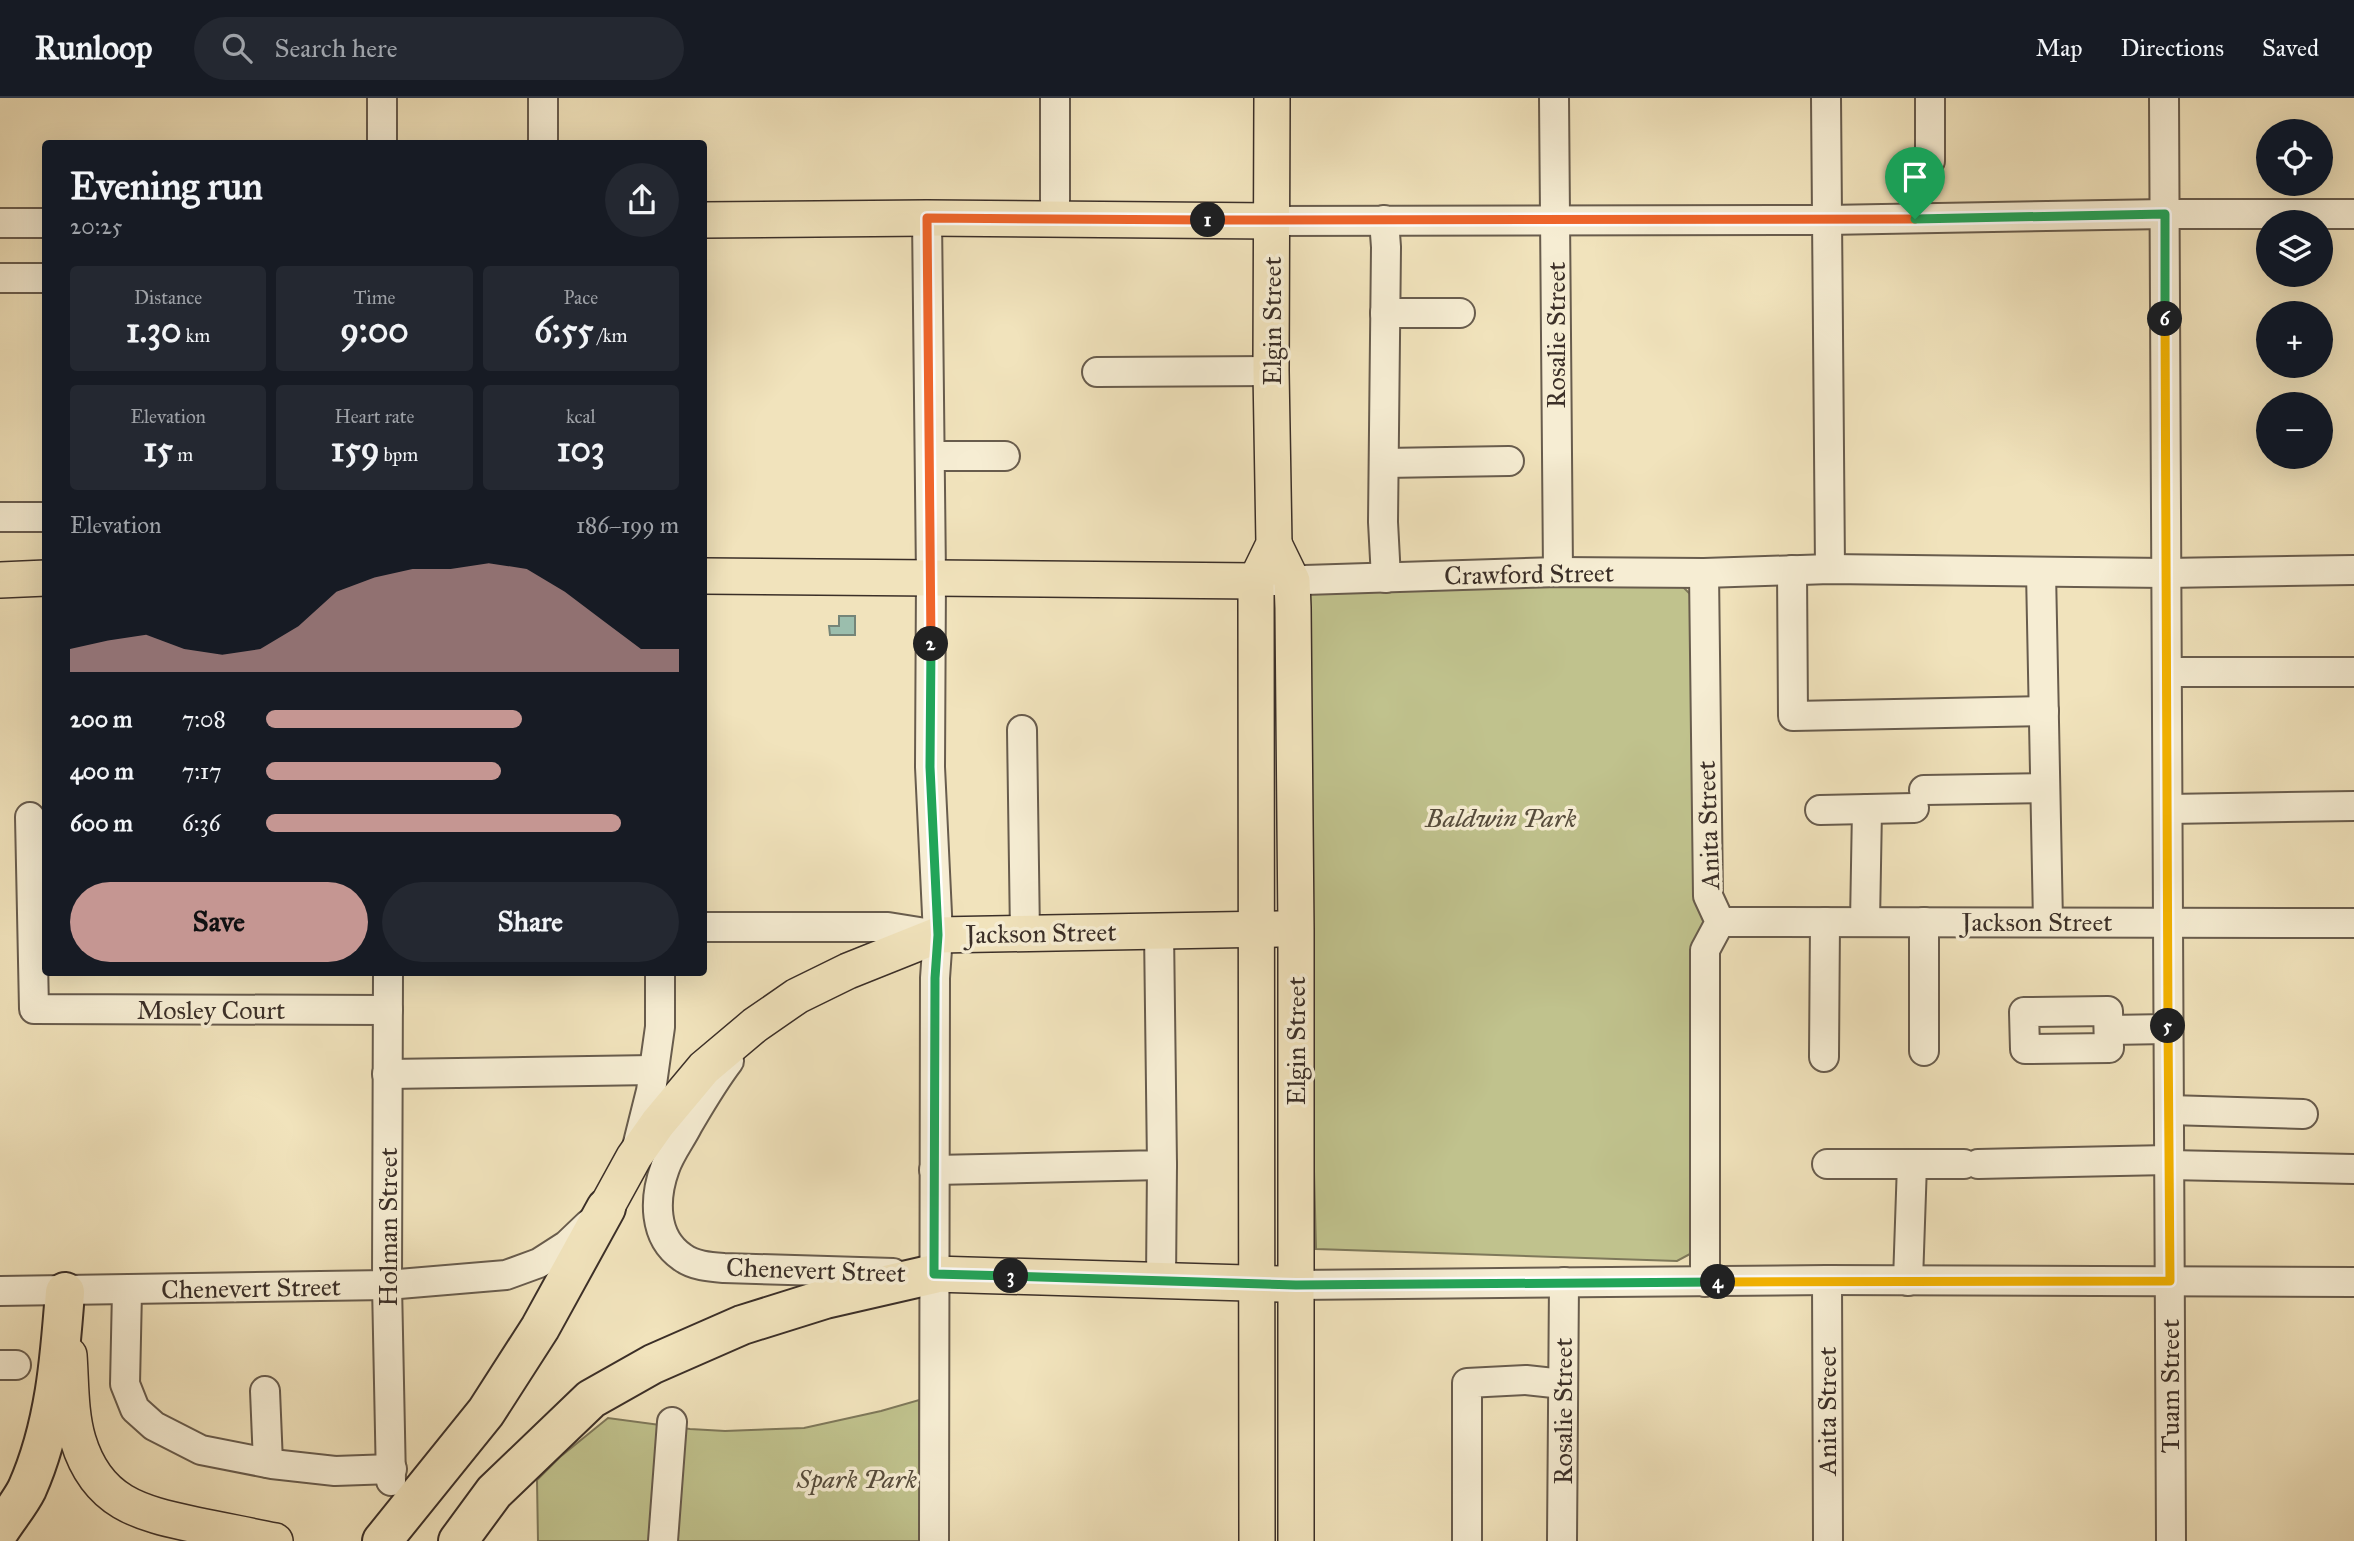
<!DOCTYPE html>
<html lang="en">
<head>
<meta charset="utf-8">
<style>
	:root { --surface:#171b24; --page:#242831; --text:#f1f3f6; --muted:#9ea1a6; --line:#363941; --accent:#c59692 }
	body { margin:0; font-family:"IM FELL Great Primer",serif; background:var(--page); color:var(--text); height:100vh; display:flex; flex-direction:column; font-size:26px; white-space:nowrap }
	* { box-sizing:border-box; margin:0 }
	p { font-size:23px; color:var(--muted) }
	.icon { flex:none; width:38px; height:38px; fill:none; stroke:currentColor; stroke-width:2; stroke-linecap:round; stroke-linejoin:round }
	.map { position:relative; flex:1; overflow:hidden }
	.details { position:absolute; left:42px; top:42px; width:665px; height:836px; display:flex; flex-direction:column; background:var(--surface); border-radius:7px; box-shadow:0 7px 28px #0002 }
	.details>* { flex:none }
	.tools { position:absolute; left:2256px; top:21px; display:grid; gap:14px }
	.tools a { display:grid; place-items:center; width:77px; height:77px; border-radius:50%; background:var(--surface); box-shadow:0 7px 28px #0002; font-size:35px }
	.pin { position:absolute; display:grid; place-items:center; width:60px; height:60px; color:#fff; margin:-72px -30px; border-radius:50% 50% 50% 0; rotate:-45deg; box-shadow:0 0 7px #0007 }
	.pin .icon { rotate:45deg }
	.km { position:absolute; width:35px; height:35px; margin:-18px; border-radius:50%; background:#222; color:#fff; font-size:19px; line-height:35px; text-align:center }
	.round { display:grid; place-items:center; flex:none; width:74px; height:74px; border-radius:37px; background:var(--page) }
	.headline { display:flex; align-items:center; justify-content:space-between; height:119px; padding:0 28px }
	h1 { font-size:38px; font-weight:800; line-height:52px }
	.stats { display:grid; grid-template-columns:repeat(3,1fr); gap:10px; height:119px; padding:7px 28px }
	.stats div { display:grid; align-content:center; border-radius:7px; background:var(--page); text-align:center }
	.stats b { font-size:35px; font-weight:800 }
	.stats small { font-size:19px; font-weight:400 }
	.stats p { font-size:19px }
	.chart { height:196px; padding:14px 28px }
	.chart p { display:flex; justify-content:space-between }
	.chart svg { width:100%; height:126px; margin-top:7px; fill:var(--accent); opacity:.7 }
	.cta { display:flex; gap:14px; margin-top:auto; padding:14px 28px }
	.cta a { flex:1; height:80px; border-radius:42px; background:var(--accent); color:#111; font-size:28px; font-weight:800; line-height:80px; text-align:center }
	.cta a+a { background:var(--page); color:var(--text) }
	ul { padding:0 28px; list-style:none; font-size:23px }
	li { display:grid; grid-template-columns:112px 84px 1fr; align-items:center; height:52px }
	li i { height:18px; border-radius:9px; background:var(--accent) }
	header { display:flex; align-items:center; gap:42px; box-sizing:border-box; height:98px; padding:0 35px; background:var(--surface); border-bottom:2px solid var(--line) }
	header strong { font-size:33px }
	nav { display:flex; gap:38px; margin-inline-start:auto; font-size:24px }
	.search { width:490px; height:63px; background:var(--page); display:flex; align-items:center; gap:18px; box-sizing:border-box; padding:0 24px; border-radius:38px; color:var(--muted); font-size:26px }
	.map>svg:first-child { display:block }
	.green { fill:#c0c28d; stroke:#7e785a; stroke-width:2 }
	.water { fill:#9bbead; stroke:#758578; stroke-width:2 }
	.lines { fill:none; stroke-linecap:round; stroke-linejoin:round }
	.minor-casing { stroke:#685c4d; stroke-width:32 }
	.major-casing { stroke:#3b2f28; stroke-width:38 }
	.highway-casing { stroke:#3b2f28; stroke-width:42 }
	.minor { stroke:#f6edd3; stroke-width:28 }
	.major { stroke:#f1e3bc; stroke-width:35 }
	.highway { stroke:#f1e3bc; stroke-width:38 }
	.split-1-casing { stroke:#fff; stroke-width:14 }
	.split-2-casing { stroke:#fff; stroke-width:14 }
	.split-3-casing { stroke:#fff; stroke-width:14 }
	.split-4-casing { stroke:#fff; stroke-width:14 }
	.split-5-casing { stroke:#fff; stroke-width:14 }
	.split-6-casing { stroke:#fff; stroke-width:14 }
	.split-7-casing { stroke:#fff; stroke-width:14 }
	.split-1 { stroke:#f0652b; stroke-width:9 }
	.split-2 { stroke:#f0652b; stroke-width:9 }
	.split-3 { stroke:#22a559; stroke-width:9 }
	.split-4 { stroke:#22a559; stroke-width:9 }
	.split-5 { stroke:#f5b400; stroke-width:9 }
	.split-6 { stroke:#f5b400; stroke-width:9 }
	.split-7 { stroke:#22a559; stroke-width:9 }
	.labels { text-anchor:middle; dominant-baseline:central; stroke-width:7; stroke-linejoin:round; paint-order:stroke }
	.street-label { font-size:26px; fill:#3b2f28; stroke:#f6edd3 }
	.park-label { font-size:26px; font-style:italic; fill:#564c3c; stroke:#f6edd3 }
</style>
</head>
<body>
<header>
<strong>Runloop</strong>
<div class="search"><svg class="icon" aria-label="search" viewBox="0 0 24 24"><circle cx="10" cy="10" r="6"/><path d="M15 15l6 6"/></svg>Search here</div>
<nav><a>Map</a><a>Directions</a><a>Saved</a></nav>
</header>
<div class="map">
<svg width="2354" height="1443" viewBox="0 0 2354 1443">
	<rect width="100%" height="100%" fill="#f1e3bc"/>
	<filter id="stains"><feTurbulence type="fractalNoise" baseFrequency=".00286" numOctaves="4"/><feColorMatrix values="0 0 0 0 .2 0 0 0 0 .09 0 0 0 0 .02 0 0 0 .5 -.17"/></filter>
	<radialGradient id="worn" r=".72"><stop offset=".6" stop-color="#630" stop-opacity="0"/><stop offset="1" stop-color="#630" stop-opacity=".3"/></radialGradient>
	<!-- green -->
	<g class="green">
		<path d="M1561,485L1682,488L1692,498L1708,818L1694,1143L1690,1156L1677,1163L1316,1151L1299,493Z"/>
		<path d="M919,1302L920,1443H538L537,1382L560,1359L608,1320L690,1331L725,1333L804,1330L881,1313Z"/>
	</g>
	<!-- water -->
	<path class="water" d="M839,518H855V537H830L829,528H839Z"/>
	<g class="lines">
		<!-- minor casing -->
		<g class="minor-casing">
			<g id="minor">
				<path d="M1055,0V121"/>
				<path d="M1554,0L1558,474"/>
				<path d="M1826,0L1830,471"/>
				<path d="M1930,0V63"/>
				<path d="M2164,0L2171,1443"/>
				<path d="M382,46V0"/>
				<path d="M543,46V0"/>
				<path d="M927,120L931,479L930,669L938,837L935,880L934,1443"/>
				<path d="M1384,122L1386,149L1383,424L1386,480"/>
				<path d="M1272,123L1827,122L2165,116H2354"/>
				<path d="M0,125H46"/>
				<path d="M0,180H46"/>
				<path d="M1385,215H1460"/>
				<path d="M1097,274L1271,273"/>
				<path d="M930,358H1005"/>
				<path d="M1384,365L1509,363"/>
				<path d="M0,419H46"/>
				<path d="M1792,472L1793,618L2044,613"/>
				<path d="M2041,474L2048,824"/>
				<path d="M1704,475L1708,798L1720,824L1705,852V1184"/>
				<path d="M1273,483L1558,474L1704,475L1830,471L2166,475L2354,472"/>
				<path d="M2167,574H2354"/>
				<path d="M1022,632L1025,836"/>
				<path d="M1924,692L2045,690"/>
				<path d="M2168,711L2354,708"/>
				<path d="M1820,712L1914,710"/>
				<path d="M30,719L34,911L388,912"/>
				<path d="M1720,824L2354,825"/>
				<path d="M1865,824L1867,711"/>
				<path d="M704,829H888L938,837"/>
				<path d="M388,875L387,1187L391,1383"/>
				<path d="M2108,913L2109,950L2025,951L2024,914Z"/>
				<path d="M2109,932L2168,931"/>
				<path d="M1924,953V824"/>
				<path d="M1824,959L1825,824"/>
				<path d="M729,963C713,984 701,1005 688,1027C681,1041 670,1055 665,1070C654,1100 653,1139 682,1159C694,1168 710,1169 724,1170L893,1175"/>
				<path d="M387,976L653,972"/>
				<path d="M2169,1012L2303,1016"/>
				<path d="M637,1049L651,993L660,929V875"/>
				<path d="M1827,1066H1964"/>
				<path d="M1978,1066L2169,1062"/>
				<path d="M2169,1067L2354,1071"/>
				<path d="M934,1072L1162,1067L1159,833"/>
				<path d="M1827,1182L1828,1443"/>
				<path d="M1161,1183L1162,1067"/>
				<path d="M1908,1183L1912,1066"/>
				<path d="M1296,1187L1827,1182L2354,1184"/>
				<path d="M0,1193L387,1187L506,1177L539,1165L567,1147L589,1126"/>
				<path d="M127,1193L125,1286L135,1311L154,1328L201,1352L272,1366L335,1373L392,1371"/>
				<path d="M0,1267H16"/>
				<path d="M265,1293L268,1365"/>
				<path d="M663,1443L672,1324"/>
				<path d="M1467,1443V1285L1526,1282L1563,1286"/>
				<path d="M1562,1443L1564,1184"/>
			</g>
		</g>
		<!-- major casing -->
		<g class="major-casing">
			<g id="major">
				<path d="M704,122L927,120L1272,123"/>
				<path d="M1274,446L1292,483L1293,510L1296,831V1443"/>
				<path d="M704,478L1256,483"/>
				<path d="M0,482L46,480"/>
				<path d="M606,1110L634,1059L658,1025L704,970L755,927L797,898L848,873L938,837L1278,831"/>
				<path d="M934,1176L1281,1186"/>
				<path d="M69,1257C71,1285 70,1315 78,1342C97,1405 139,1415 196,1427C222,1432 249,1438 275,1443"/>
				<path d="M1257,1443L1256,483L1274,446L1271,273L1272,0"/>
			</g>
		</g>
		<!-- highway casing -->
		<g class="highway-casing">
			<g id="highway">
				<path d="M0,1432C9,1418 20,1405 27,1391C55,1328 60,1261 65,1194"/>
				<path d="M382,1443L486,1314L540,1230L606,1110"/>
				<path d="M458,1443L494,1394L591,1301L653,1266L742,1227L825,1201L934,1176"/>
			</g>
		</g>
		<!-- minor -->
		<use href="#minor" class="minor"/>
		<!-- major -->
		<use href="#major" class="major"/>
		<!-- highway -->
		<use href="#highway" class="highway"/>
	</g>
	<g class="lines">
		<!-- split-1 casing -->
		<g class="split-1-casing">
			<path id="split-1" d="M1208,122L1915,121"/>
		</g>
		<!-- split-2 casing -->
		<g class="split-2-casing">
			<path id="split-2" d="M931,546L927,120L1208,122"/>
		</g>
		<!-- split-3 casing -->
		<g class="split-3-casing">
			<path id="split-3" d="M931,546L930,669L938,837L935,880L934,1176L1011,1178"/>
		</g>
		<!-- split-4 casing -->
		<g class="split-4-casing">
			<path id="split-4" d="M1011,1178L1296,1187L1718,1184"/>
		</g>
		<!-- split-5 casing -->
		<g class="split-5-casing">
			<path id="split-5" d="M1718,1184L2170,1183L2168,928"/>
		</g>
		<!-- split-6 casing -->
		<g class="split-6-casing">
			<path id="split-6" d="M2165,221L2168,928"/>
		</g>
		<!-- split-7 casing -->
		<g class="split-7-casing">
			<path id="split-7" d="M1915,121L2165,116V221"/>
		</g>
		<!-- split-1 -->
		<use href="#split-1" class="split-1"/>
		<!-- split-2 -->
		<use href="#split-2" class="split-2"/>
		<!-- split-3 -->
		<use href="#split-3" class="split-3"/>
		<!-- split-4 -->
		<use href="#split-4" class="split-4"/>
		<!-- split-5 -->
		<use href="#split-5" class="split-5"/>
		<!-- split-6 -->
		<use href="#split-6" class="split-6"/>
		<!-- split-7 -->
		<use href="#split-7" class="split-7"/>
	</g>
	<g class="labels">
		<!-- street labels -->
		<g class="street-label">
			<text transform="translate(1272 223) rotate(-90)">Elgin Street</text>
			<text transform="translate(1556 237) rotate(-90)">Rosalie Street</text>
			<text transform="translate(1529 476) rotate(-1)">Crawford Street</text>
			<text transform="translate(1708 727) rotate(-92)">Anita Street</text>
			<text x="2037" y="824">Jackson Street</text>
			<text transform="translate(1041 835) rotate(-1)">Jackson Street</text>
			<text x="211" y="912">Mosley Court</text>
			<text transform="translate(1296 943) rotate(-90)">Elgin Street</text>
			<text transform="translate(388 1129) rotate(-90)">Holman Street</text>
			<text transform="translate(816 1172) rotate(2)">Chenevert Street</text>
			<text transform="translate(251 1190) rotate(-1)">Chenevert Street</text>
			<text transform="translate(2170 1288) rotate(-90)">Tuam Street</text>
			<text transform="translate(1563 1313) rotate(-90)">Rosalie Street</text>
			<text transform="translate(1827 1313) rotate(-90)">Anita Street</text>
		</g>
		<!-- park labels -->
		<g class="park-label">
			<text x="1501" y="720">Baldwin Park</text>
			<text x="857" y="1381">Spark Park</text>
		</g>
	</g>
	<rect width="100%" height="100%" filter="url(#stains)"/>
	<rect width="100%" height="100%" fill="url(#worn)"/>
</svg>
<div class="tools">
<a><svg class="icon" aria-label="locate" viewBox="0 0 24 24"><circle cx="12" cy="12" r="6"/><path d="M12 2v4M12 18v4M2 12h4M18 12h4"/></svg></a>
<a><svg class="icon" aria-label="layers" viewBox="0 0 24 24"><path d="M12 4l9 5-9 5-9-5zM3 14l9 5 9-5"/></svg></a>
<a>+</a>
<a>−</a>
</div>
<div class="pin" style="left:1915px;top:121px;background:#1e9e55"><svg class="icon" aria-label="arrive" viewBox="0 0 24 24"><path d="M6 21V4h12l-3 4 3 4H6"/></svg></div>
<b class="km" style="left:1208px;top:122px">1</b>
<b class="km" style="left:931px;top:546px">2</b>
<b class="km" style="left:1011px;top:1178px">3</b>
<b class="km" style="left:1718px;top:1184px">4</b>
<b class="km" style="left:2168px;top:928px">5</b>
<b class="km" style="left:2165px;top:221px">6</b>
<section class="details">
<div class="headline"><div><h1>Evening run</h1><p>20:25</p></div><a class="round"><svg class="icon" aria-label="share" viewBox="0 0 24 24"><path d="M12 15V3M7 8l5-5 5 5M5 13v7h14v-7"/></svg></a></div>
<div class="stats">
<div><p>Distance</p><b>1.30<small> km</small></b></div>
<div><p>Time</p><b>9:00</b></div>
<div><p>Pace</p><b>6:55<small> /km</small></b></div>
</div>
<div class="stats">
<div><p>Elevation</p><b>15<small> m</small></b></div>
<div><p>Heart rate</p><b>159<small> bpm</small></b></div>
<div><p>kcal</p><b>103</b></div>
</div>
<div class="chart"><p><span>Elevation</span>186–199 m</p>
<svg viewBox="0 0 160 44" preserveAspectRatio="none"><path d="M0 44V36L10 33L20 31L30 36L40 38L50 36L60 28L70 16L80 11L90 8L100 8L110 6L120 8L130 16L140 26L150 36L160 36V44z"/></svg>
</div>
<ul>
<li><b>200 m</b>7:08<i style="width:62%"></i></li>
<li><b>400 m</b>7:17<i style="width:57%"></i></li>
<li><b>600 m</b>6:36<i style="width:86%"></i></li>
</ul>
<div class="cta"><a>Save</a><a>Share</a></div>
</section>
</div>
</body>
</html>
